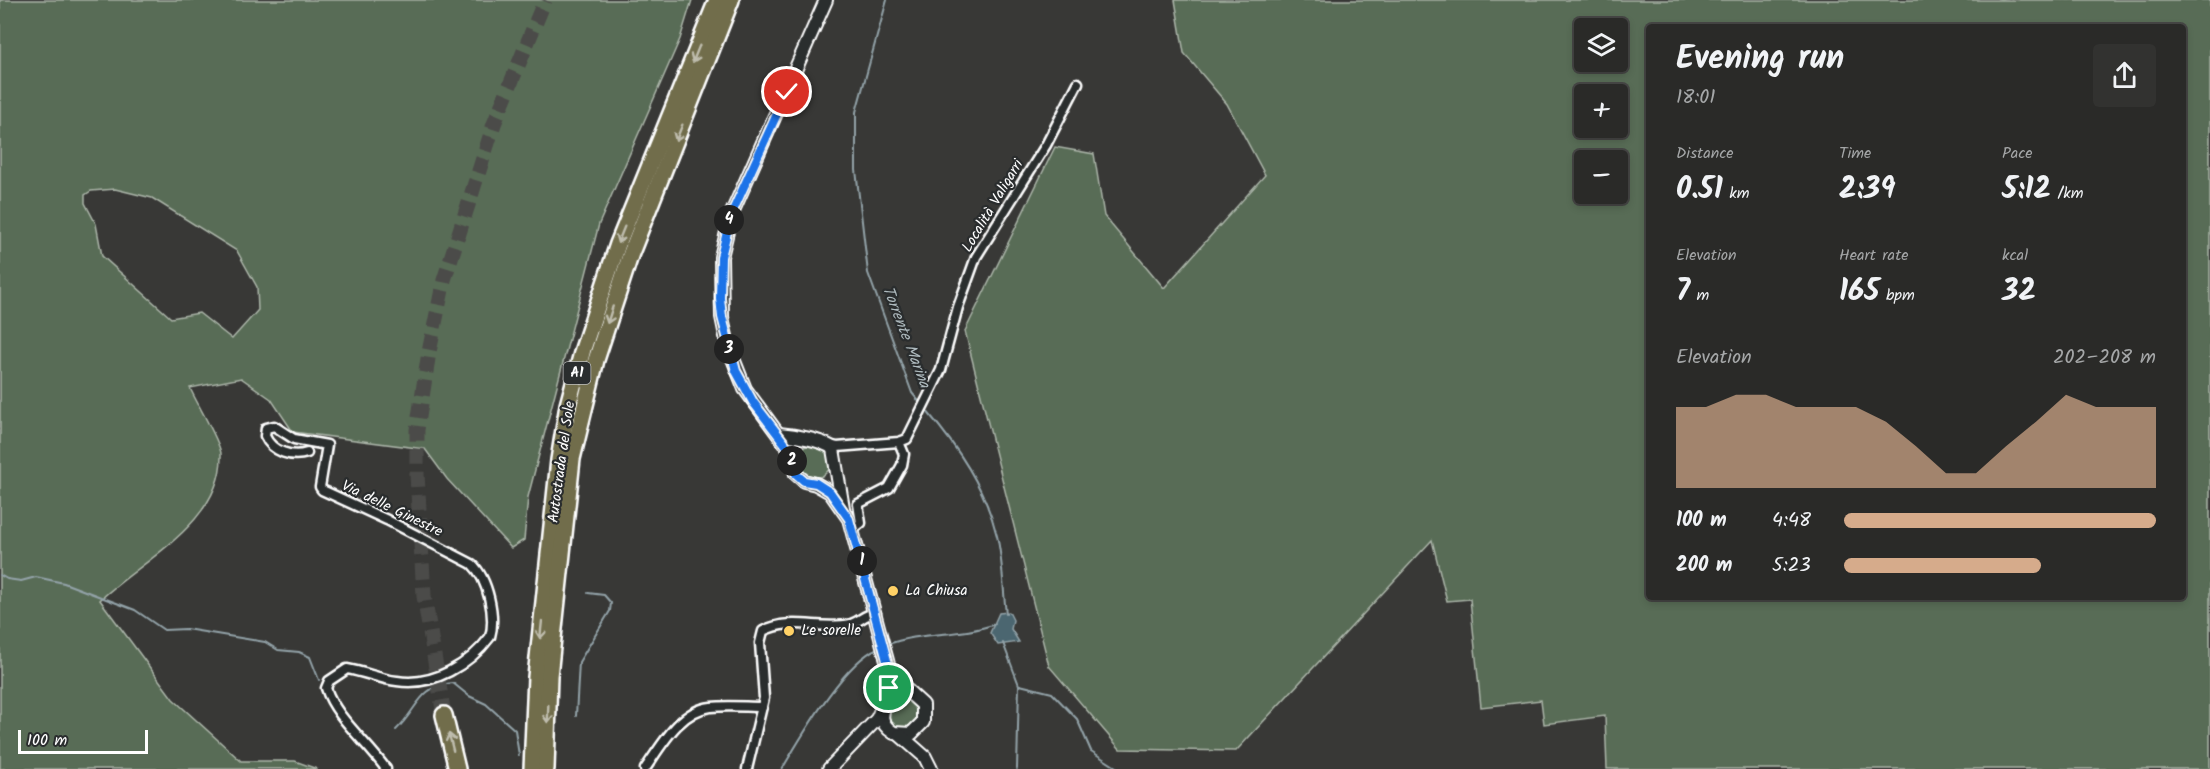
<!DOCTYPE html>
<html lang="en">
<head>
<meta charset="utf-8">
<style>
	:root { --surface:#2a2a28; --page:#323230; --text:#f1f3f6; --muted:#a5a7a8; --line:#464645; --accent:#d6ab8b }
	body { margin:0; font-family:Kalam,sans-serif; background:var(--page); color:var(--text); height:100vh; display:flex; flex-direction:column; font-size:22px; white-space:nowrap }
	* { box-sizing:border-box; margin:0 }
	p { font-size:20px; color:var(--muted) }
	.icon { flex:none; width:33px; height:33px; fill:none; stroke:currentColor; stroke-width:2; stroke-linecap:round; stroke-linejoin:round }
	.map { position:relative; flex:1; overflow:hidden }
	.drawer { position:absolute; left:1646px; top:24px; width:540px; height:576px; display:flex; flex-direction:column; background:var(--surface); border-radius:6px; box-shadow:0 3px 9px #0003,0 0 0 2px var(--line) }
	.drawer>* { flex:none }
	.buttons { position:absolute; left:1574px; top:18px; display:grid; gap:12px }
	.buttons a { display:grid; place-items:center; width:54px; height:54px; border-radius:6px; background:var(--surface); box-shadow:0 3px 9px #0003,0 0 0 2px var(--line); font-size:30px }
	.scale { position:absolute; left:18px; bottom:15px; width:130px; box-sizing:border-box; padding-left:6px; border:3px solid #fff; border-top:0; font-size:16px; line-height:21px; white-space:nowrap; color:#fff; -webkit-text-stroke:4px #2a2d2e; paint-order:stroke }
	.pin { position:absolute; display:grid; place-items:center; width:51px; height:51px; color:#fff; margin:-26px; border:3px solid #fff; border-radius:50%; box-shadow:0 2px 6px #0007 }
	.km { position:absolute; width:30px; height:30px; margin:-15px; border-radius:50%; background:#222; color:#fff; font-size:16px; line-height:30px; text-align:center }
	.round { display:grid; place-items:center; flex:none; width:63px; height:63px; border-radius:6px; background:var(--page) }
	.summary { display:flex; align-items:center; justify-content:space-between; height:102px; padding:0 30px }
	h1 { font-size:33px; font-weight:700; line-height:45px }
	.stats { display:grid; grid-template-columns:repeat(3,1fr); gap:9px; height:102px; padding:6px 30px }
	.stats div { display:grid; align-content:center }
	.stats b { font-size:30px; font-weight:700 }
	.stats small { font-size:16px; font-weight:400 }
	.stats p { font-size:16px }
	.chart { height:168px; padding:12px 30px }
	.chart p { display:flex; justify-content:space-between }
	.chart svg { width:100%; height:108px; margin-top:6px; fill:var(--accent); opacity:.7 }
	ul { padding:0 30px; list-style:none; font-size:20px }
	li { display:grid; grid-template-columns:96px 72px 1fr; align-items:center; height:45px }
	li i { height:15px; border-radius:8px; background:var(--accent) }
	.map>svg:first-child { display:block }
	.green { fill:#596c56; stroke:#acb6aa; stroke-width:1.5; fill-rule:evenodd }
	.water { fill:#4b666f; stroke:#93a3a9; stroke-width:1.5 }
	.lines { fill:none; stroke-linecap:round; stroke-linejoin:round }
	.stream { stroke:#93a3a9; stroke-width:2 }
	.highway-tunnel { stroke:#4c4c4a; stroke-width:15; stroke-dasharray:15 8; stroke-linecap:butt }
	.street-casing { stroke:#fff; stroke-width:13 }
	.secondary-casing { stroke:#fff; stroke-width:16 }
	.highway-casing { stroke:#fff; stroke-width:20 }
	.street { stroke:#2a2d2e; stroke-width:8 }
	.secondary { stroke:#2a2d2e; stroke-width:12 }
	.highway { stroke:#716d4b; stroke-width:15 }
	.oneway { stroke:#bfbdae }
	.route-casing { stroke:#fff; stroke-width:12 }
	.route { stroke:#1a73e8; stroke-width:8 }
	.poi-dot { fill:#ffd166; stroke:#2a2d2e; stroke-width:2 }
	.labels { text-anchor:middle; dominant-baseline:central; stroke-width:4.5; stroke-linejoin:round; paint-order:stroke }
	.shield { fill:#2a2d2e; stroke:#bfc0c0; stroke-width:1.5 }
	.shield-label { font-size:14px; font-weight:bold; fill:#fff }
	.street-label { font-size:15px; fill:#fff; stroke:#2a2d2e }
	.poi-label { font-size:15px; fill:#fff; stroke:#2a2d2e; text-anchor:start }
	.water-label { font-size:16px; font-style:italic; fill:#aebabe; stroke:#2a2d2e }
</style>
</head>
<body>
<div class="map">
<svg width="2210" height="769" viewBox="0 0 2210 769">
	<rect width="100%" height="100%" fill="#383836"/>
	<filter id="ink" filterUnits="userSpaceOnUse"><feTurbulence type="fractalNoise" baseFrequency=".0167" numOctaves="2"/><feDisplacementMap in="SourceGraphic" scale="12" xChannelSelector="R" yChannelSelector="G"/><feConvolveMatrix kernelMatrix="1 2 1 2 8 2 1 2 1" color-interpolation-filters="sRGB"/></filter>
	<g filter="url(#ink)">
		<!-- green -->
		<g class="green">
			<path d="M0,0H692L680,39L599,224L528,497L524,540L511,548L447,479L425,449L293,432L271,399L241,378L190,388C196,402 221,443 221,454C223,522 142,560 100,600L173,699L241,761H295L317,769H0ZM115,189L152,198L237,251L257,287L258,310L232,339L199,313L171,318L102,256L96,224L85,203V195L91,191Z"/>
			<path d="M1175,0H2210V769H1607L1605,716L1544,724L1541,700L1481,707L1470,599L1447,601L1432,540L1236,751L1120,749L1049,666L965,331L1055,147L1094,154L1104,216L1164,288L1265,175L1227,104L1184,53ZM1648,27H2182V597H1648ZM1617,28V62H1584V28ZM1617,94V128H1584V94ZM1584,160H1617V194H1584Z"/>
			<circle cx="814" cy="461" r="17"/>
			<path d="M901,692L925,711L905,735L881,716L890,696Z"/>
		</g>
		<!-- water -->
		<path class="water" d="M1009,612L1013,620L1011,629L1019,642L998,645L990,633L999,613Z"/>
		<g class="lines">
			<!-- stream -->
			<g class="stream">
				<path d="M887,0L856,112V170L868,273L912,393L922,405"/>
				<path d="M926,410C958,448 985,487 997,536C1003,561 1003,589 1006,614"/>
				<path d="M0,575L7,579L21,581L36,577L64,583L135,610L164,630L186,629L265,642L278,650L299,652L310,657L319,680"/>
				<path d="M1003,643L1019,685L1017,769"/>
				<path d="M886,645C921,631 960,637 995,624"/>
				<path d="M1020,685L1052,693L1077,719L1091,751L1119,769"/>
				<path d="M576,716L579,662L610,611L611,603L604,595L588,593"/>
				<path d="M396,730C419,708 418,686 453,683L469,696L486,704L515,730L519,755"/>
				<path d="M782,769C802,736 843,663 878,648"/>
			</g>
			<!-- highway-tunnel -->
			<path class="highway-tunnel" d="M444,715L424,596L417,474V430L429,352L444,280L494,124L545,0"/>
			<!-- street casing -->
			<g class="street-casing">
				<g id="street">
					<path d="M829,445L837,447L899,442L907,439L941,370L958,307L976,257L1046,145L1078,83"/>
					<path d="M307,453C292,458 272,452 265,436L266,428L274,426L294,439L327,445L320,487L322,490L387,520L472,564C488,579 496,616 490,637C470,664 433,687 397,681C380,679 365,672 347,669L329,681L326,688C335,717 368,743 386,769"/>
					<path d="M853,529L861,523L858,504L889,488L902,465L904,454L899,442"/>
					<path d="M645,769C661,746 680,710 711,707C728,705 746,707 762,707"/>
					<path d="M747,769L764,698L760,643L763,631C792,616 821,631 851,624C861,621 864,614 876,613"/>
				</g>
			</g>
			<!-- secondary casing -->
			<g class="secondary-casing">
				<g id="secondary">
					<path d="M826,0L731,215L721,257L722,317L728,346L745,389L789,449L796,474L804,481L816,484L830,492L849,519L889,668C889,675 890,682 889,689C886,707 873,720 894,733L911,734L923,722V705L899,683L889,668"/>
					<path d="M779,434C792,435 825,440 833,449L843,508"/>
					<path d="M900,735L925,757L931,769"/>
					<path d="M829,769L877,719L881,710"/>
				</g>
			</g>
			<!-- highway casing -->
			<g class="highway-casing">
				<g id="highway">
					<path d="M444,715L457,769"/>
					<path d="M532,769L536,677L559,460L568,405L583,349L618,244L717,0"/>
					<path d="M546,769L549,676L572,459L596,360L631,253L731,0"/>
				</g>
			</g>
			<!-- street -->
			<use href="#street" class="street"/>
			<!-- secondary -->
			<use href="#secondary" class="secondary"/>
			<!-- highway -->
			<use href="#highway" class="highway"/>
		</g>
		<!-- one-way arrows -->
		<defs><path id="oneway-shaft" d="M-6 0H5M1.5-3L5.5 0L1.5 3" fill="none" stroke-width="1.6" stroke-linecap="round" stroke-linejoin="round" transform="scale(1.5)"/></defs>
		<g class="oneway">
			<use href="#oneway-shaft" transform="translate(696 54) rotate(112)"/>
			<use href="#oneway-shaft" transform="translate(679 133) rotate(112)"/>
			<use href="#oneway-shaft" transform="translate(621 235) rotate(112)"/>
			<use href="#oneway-shaft" transform="translate(610 315) rotate(108)"/>
			<use href="#oneway-shaft" transform="translate(541 630) rotate(96)"/>
			<use href="#oneway-shaft" transform="translate(548 714) rotate(92)"/>
			<use href="#oneway-shaft" transform="translate(451 742) rotate(-104)"/>
		</g>
	</g>
	<g class="lines" filter="url(#ink)">
		<!-- route casing -->
		<g class="route-casing">
			<path id="route" d="M787,92L731,215L721,257L720,298L722,317L736,371L753,402L789,449L796,474L804,481L816,483L830,492L849,519L889,668V688"/>
		</g>
		<!-- route -->
		<use href="#route" class="route"/>
	</g>
	<!-- markers -->
	<g class="poi-dot">
		<circle cx="893" cy="591" r="6"/>
		<circle cx="789" cy="631" r="6"/>
	</g>
	<g class="labels">
		<!-- shield labels -->
		<rect class="shield" x="563.5" y="362" width="27" height="22" rx="4.5"/>
		<g class="shield-label">
			<text x="577" y="373">A1</text>
		</g>
		<!-- street labels -->
		<g class="street-label">
			<text transform="translate(993 206) rotate(-59)">Località Valigarri</text>
			<text transform="translate(562 462) rotate(-82)">Autostrada del Sole</text>
			<text transform="translate(392 509) rotate(26)">Via delle Ginestre</text>
		</g>
		<!-- poi labels -->
		<g class="poi-label">
			<text x="905" y="591">La Chiusa</text>
			<text x="801" y="631">Le sorelle</text>
		</g>
		<!-- water labels -->
		<g class="water-label">
			<text transform="translate(906 337) rotate(69)">Torrente Marina</text>
		</g>
	</g>
</svg>
<div class="buttons">
<a><svg class="icon" aria-label="layers" viewBox="0 0 24 24"><path d="M12 4l9 5-9 5-9-5zM3 14l9 5 9-5"/></svg></a>
<a>+</a>
<a>−</a>
</div>
<div class="scale">100 m</div>
<div class="pin" style="left:889px;top:688px;background:#1e9e55"><svg class="icon" aria-label="arrive" viewBox="0 0 24 24"><path d="M6 21V4h12l-3 4 3 4H6"/></svg></div>
<div class="pin" style="left:787px;top:92px;background:#d93025"><svg class="icon" aria-label="check" viewBox="0 0 24 24"><path d="M5 12l5 5 9-10"/></svg></div>
<b class="km" style="left:862px;top:561px">1</b>
<b class="km" style="left:792px;top:461px">2</b>
<b class="km" style="left:729px;top:349px">3</b>
<b class="km" style="left:729px;top:220px">4</b>
<section class="drawer">
<div class="summary"><div><h1>Evening run</h1><p>18:01</p></div><a class="round"><svg class="icon" aria-label="share" viewBox="0 0 24 24"><path d="M12 15V3M7 8l5-5 5 5M5 13v7h14v-7"/></svg></a></div>
<div class="stats">
<div><p>Distance</p><b>0.51<small> km</small></b></div>
<div><p>Time</p><b>2:39</b></div>
<div><p>Pace</p><b>5:12<small> /km</small></b></div>
</div>
<div class="stats">
<div><p>Elevation</p><b>7<small> m</small></b></div>
<div><p>Heart rate</p><b>165<small> bpm</small></b></div>
<div><p>kcal</p><b>32</b></div>
</div>
<div class="chart"><p><span>Elevation</span>202–208 m</p>
<svg viewBox="0 0 160 44" preserveAspectRatio="none"><path d="M0 44V11L10 11L20 6L30 6L40 11L50 11L60 11L70 17L80 27L90 38L100 38L110 27L120 17L130 6L140 11L150 11L160 11V44z"/></svg>
</div>
<ul>
<li><b>100 m</b>4:48<i style="width:100%"></i></li>
<li><b>200 m</b>5:23<i style="width:63%"></i></li>
</ul>
</section>
</div>
</body>
</html>
